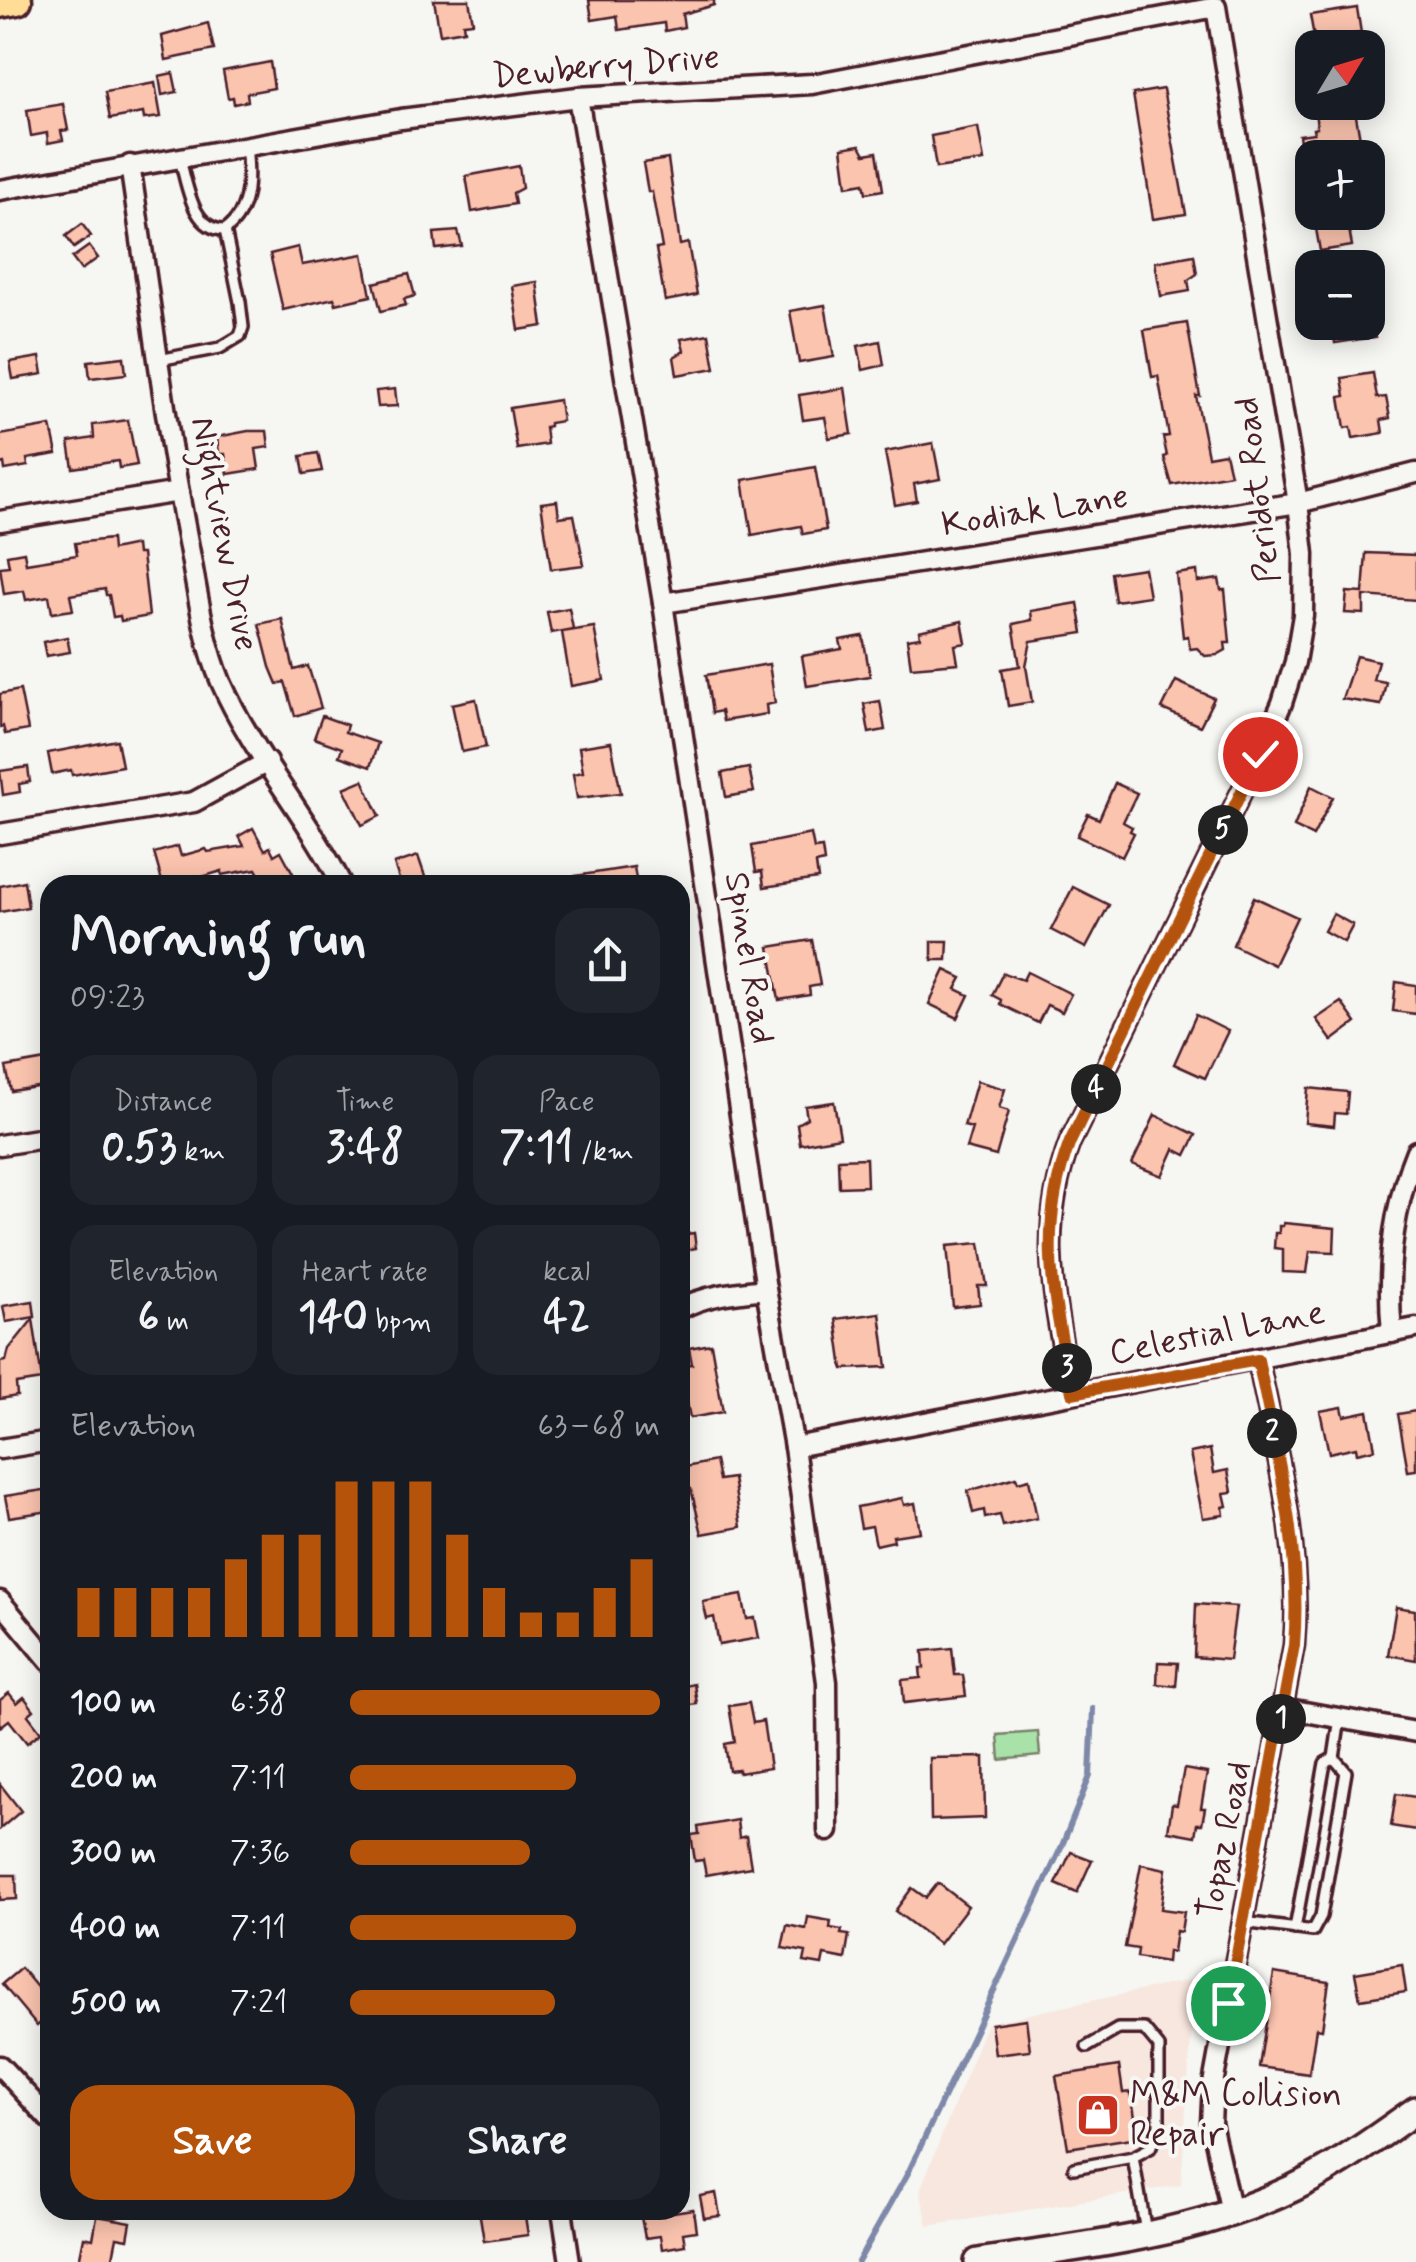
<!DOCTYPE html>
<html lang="en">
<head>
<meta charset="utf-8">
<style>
	:root { --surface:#171b24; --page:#20242c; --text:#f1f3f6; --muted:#9ea1a6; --accent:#b45309 }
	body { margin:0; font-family:Mynerve,sans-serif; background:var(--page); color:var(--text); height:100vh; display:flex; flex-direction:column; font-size:38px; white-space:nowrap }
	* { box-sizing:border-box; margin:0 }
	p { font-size:32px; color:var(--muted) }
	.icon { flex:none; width:55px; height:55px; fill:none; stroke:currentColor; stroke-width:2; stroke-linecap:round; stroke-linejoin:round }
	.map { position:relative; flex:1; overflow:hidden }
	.drawer { position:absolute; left:40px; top:875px; width:650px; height:1345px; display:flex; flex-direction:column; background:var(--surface); border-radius:30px; box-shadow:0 5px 25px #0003 }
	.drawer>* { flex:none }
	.needle { width:65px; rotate:52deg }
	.tools { position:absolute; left:1295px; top:30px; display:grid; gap:20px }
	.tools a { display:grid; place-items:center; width:90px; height:90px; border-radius:20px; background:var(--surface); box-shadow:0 5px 25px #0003; font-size:50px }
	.pin { position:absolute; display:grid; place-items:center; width:85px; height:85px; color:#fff; margin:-42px; border:5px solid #fff; border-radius:50%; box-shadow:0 2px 10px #0007 }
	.km { position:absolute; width:50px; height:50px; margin:-25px; border-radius:50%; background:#222; color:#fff; font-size:28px; line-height:50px; text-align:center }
	.round { display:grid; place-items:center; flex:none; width:105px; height:105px; border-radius:30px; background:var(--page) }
	.summary { display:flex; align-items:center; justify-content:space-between; height:170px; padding:0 30px }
	h1 { font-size:55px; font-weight:800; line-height:75px }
	.stats { display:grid; grid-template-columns:repeat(3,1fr); gap:15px; height:170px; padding:10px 30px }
	.stats div { display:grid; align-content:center; border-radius:25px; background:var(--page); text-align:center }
	.stats b { font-size:42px; font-weight:800 }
	.stats small { font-size:28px; font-weight:400 }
	.stats p { font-size:28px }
	.chart { height:280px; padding:20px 30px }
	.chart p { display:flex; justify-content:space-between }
	.chart svg { width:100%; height:180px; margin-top:10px; stroke:var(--accent); stroke-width:6 }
	.button { display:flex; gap:20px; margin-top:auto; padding:20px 30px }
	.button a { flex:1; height:115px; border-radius:30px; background:var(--accent); color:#fff; font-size:40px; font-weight:800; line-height:115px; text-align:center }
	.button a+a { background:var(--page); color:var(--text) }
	ul { padding:0 30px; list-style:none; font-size:32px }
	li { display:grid; grid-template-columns:160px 120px 1fr; align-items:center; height:75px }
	li i { height:25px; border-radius:12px; background:var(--accent) }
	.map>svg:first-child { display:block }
	.built { fill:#f8e7de }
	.green { fill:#a8e2a8; stroke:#79806a; stroke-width:2.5 }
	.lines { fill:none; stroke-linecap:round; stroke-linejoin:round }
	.stream { stroke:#7e88a8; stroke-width:6 }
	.building { fill:#fbc4af; stroke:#4a1f2b; stroke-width:2.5 }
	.lane-casing { stroke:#4a1f2b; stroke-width:16 }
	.street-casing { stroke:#4a1f2b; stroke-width:25 }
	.secondary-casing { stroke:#4a1f2b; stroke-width:32 }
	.primary-casing { stroke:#4a1f2b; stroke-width:35 }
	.lane { stroke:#f6f6f2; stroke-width:9 }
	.street { stroke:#f6f6f2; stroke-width:18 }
	.secondary { stroke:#f6f6f2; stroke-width:25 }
	.primary { stroke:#ffdd96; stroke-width:28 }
	.route-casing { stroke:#fff; stroke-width:20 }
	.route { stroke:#b45309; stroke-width:12 }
	.labels { text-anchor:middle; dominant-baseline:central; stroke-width:8; stroke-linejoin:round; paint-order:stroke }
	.street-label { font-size:35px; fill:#4a1f2b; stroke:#f6f6f2 }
	.poi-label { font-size:35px; fill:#4a1f2b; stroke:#f6f6f2; text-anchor:start }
</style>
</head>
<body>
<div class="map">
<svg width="1416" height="2262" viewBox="0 0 1416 2262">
	<rect width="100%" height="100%" fill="#f6f6f2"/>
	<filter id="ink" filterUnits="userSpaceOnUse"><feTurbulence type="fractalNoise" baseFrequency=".01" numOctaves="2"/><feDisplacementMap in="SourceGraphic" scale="20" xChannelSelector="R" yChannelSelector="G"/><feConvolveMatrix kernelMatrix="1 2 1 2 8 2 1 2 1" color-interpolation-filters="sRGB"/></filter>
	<g filter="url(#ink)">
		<!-- built -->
		<path class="built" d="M1195,1979L1181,2185L928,2226L920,2190L987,2023Z"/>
		<!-- green -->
		<path class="green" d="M1038,1732L1040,1756L1000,1760L998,1735Z"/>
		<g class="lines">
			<!-- stream -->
			<path class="stream" d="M858,2262L908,2173L1061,1848L1090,1776L1093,1709"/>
		</g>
		<!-- building -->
		<g class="building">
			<path d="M434,0H469L473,22L463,23L464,30L440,34Z"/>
			<path d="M589,0H714V5L682,14L684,27L665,31L664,23L619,30L617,16L592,20Z"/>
			<path d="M1357,8L1361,33L1345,35L1347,48H1316L1310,15Z"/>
			<path d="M208,23L214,50L166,60L162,36Z"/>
			<path d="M270,62L274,88L247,93L248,101L234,104L233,97L228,98L223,71Z"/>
			<path d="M173,73L177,92L162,95L159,76Z"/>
			<path d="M155,83L161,117L144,119L143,113L110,119L105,92Z"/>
			<path d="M1163,89L1186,214L1153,219L1133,94Z"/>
			<path d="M63,104L68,130L61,131L63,140L48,143L47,133L31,136L27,110Z"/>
			<path d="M1354,105L1361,144L1302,153L1299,135L1314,133L1313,129L1317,128L1315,111Z"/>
			<path d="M978,127L984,161L936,168L931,136Z"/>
			<path d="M860,145L865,154L877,152L883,190L866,193L864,183L847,186L842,148Z"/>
			<path d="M668,159L680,245L688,243L697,295L665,301L656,249L662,248L652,192H648L643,163Z"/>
			<path d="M519,166L522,188L513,193L515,204L472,212L466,176Z"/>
			<path d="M1313,212H1346L1352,246L1320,251Z"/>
			<path d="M82,224L91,236L74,248L66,236Z"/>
			<path d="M458,231L462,246L436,249L434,233Z"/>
			<path d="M89,246L98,258L81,270L72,258Z"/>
			<path d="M298,247L302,265L363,254L371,296L336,304L334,298L283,310L270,254Z"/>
			<path d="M1194,255L1197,274L1188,280L1190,291L1161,296L1155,262Z"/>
			<path d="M409,274L415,296L404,299L406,305L381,311L374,283Z"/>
			<path d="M537,282L543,326L519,330L512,286Z"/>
			<path d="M825,305L834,357L799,363L790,311Z"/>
			<path d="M1335,322H1372L1375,337L1335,343L1332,324Z"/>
			<path d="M1187,323L1200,396H1196L1208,456L1225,453L1230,474L1172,485L1164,457L1167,456L1163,437L1169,436L1158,376L1152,377L1144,330Z"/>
			<path d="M709,334L715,368L677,375L674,357L684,351L681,339Z"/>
			<path d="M880,341L884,365L863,370L858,346Z"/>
			<path d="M40,357L43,374L13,379L10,362Z"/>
			<path d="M124,357L126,374L90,378L88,361Z"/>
			<path d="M1373,373L1377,398L1386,397L1390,418L1381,420L1383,433L1353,438L1351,427L1345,428L1340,397L1345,396L1342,378Z"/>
			<path d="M845,388L852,434L829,438L825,417L803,420L799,395Z"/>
			<path d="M395,389L397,406L378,407L376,391Z"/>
			<path d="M559,400L562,421L549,423V426L545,427L547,444L517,449L510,408Z"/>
			<path d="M128,420L137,465L119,468L118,461L73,468L69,442L94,438L93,425Z"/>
			<path d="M51,426L57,454L27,459L28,466L5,470L4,463L0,464V435Z"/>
			<path d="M248,431H267L269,447L256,449L259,469L228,474L225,454H219L217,437Z"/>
			<path d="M933,443L940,479L914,484L917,501L895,505L885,452Z"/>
			<path d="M318,453L322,471L304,474L301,456Z"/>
			<path d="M815,467L826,530L803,534L801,526L752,535L743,480Z"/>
			<path d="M557,501L559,517L574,515L584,565L551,569L541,503Z"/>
			<path d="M111,539L112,550L136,545L137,554H142L149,616L121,621L120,616L113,617L109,595H106L105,589L70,595L73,610L52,613L49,596L26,600L24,591L4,594L0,567L9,566L7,555L24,552L26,563L77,555L75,543Z"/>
			<path d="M1366,553L1416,555V600L1364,596V614L1345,613L1347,592L1363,593Z"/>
			<path d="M1144,568L1149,596L1115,601L1111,573Z"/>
			<path d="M1197,571L1198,582L1219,579L1221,590H1225L1230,643H1225L1226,650L1217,655L1205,656L1197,648L1190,649L1188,636L1183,637L1176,574Z"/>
			<path d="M1078,603L1083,633L1031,641L1026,666L1032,702L1008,706L1002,669L1020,666L1013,624L1032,620L1031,611Z"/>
			<path d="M569,608L573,629L551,633L547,612Z"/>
			<path d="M282,619L294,670L308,666L321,708L295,716L285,682L277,684L270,667L259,624Z"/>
			<path d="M962,621L966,643L955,645L958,663L911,667L907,639L920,637L919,631Z"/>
			<path d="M594,627L604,680L571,686L562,632Z"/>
			<path d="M863,636L870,676L807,686L802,656L842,649L840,640Z"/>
			<path d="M67,637L70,652L46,656L43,642Z"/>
			<path d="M1356,656L1378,661L1373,680L1386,682L1381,705L1342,699Z"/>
			<path d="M769,664L775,703L766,705L767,714L723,721L721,711L712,713L706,675Z"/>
			<path d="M1176,681L1214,698L1200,726L1162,709Z"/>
			<path d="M20,690L28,730L5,734L3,726L0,727V694Z"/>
			<path d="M476,699L486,747L462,752L452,704Z"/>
			<path d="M880,701L885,730L869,733L864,704Z"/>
			<path d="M322,716L347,725L345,732L378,743L370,767L339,756L342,748L314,738Z"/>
			<path d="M117,740L122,766L72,775L71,770L52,774L48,753Z"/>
			<path d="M611,742L621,793L577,798L573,774L583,772L579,747Z"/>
			<path d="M28,767L30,782L19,784L20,792L3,795L0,771Z"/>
			<path d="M749,768L754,792L726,797L722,773Z"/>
			<path d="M363,780L380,816L362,825L344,788Z"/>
			<path d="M1115,783L1137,793L1123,822L1132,827L1130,831L1134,833L1122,857L1077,836L1088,814L1099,819Z"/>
			<path d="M1311,786L1333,797L1313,836L1294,827Z"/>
			<path d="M253,828L265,850L270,847L274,855L281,851L295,877L280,885H265L256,869L222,875V871L175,885H163L154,853L178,846L181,856L206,849L208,852L244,846L239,836Z"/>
			<path d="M811,834L814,849L822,848L824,862L816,864L818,879L764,887L762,871L756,872L752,846Z"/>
			<path d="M418,856L428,885H401L394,864Z"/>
			<path d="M634,867L637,885H576L575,876Z"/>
			<path d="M24,881L28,907L0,912V886Z"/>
			<path d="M1073,887L1109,905L1086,948L1051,930Z"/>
			<path d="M1254,897L1297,917L1274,965L1233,945Z"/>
			<path d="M1333,914L1353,925L1344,942L1324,931Z"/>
			<path d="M812,940L820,985L809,987L810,995L779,1000L769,947Z"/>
			<path d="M932,941H948L947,960H932Z"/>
			<path d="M945,970L962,978L956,989L969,995L958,1018L929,1004Z"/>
			<path d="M1027,972L1071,994L1062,1012L1047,1005L1038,1023L1000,1004L1001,1000L992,995L1003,973L1023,980Z"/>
			<path d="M1396,982L1416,985V1014L1393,1011Z"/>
			<path d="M1341,1002L1356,1023L1332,1041L1316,1019Z"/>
			<path d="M1196,1015L1228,1031L1205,1078L1174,1064Z"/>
			<path d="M46,1060L50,1085L11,1091L6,1067Z"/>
			<path d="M977,1081L1005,1089L999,1108L1009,1111L996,1156L966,1148L972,1128L964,1126Z"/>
			<path d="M1308,1088L1348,1092L1346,1114L1335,1113L1334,1126L1305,1123Z"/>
			<path d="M834,1102L840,1137L800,1144L797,1124L807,1118L805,1106Z"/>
			<path d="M1155,1115L1196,1135L1186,1155L1174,1149L1162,1176L1132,1164Z"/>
			<path d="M866,1158L867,1186L839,1187L838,1159Z"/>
			<path d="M1284,1223L1335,1228L1334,1252L1310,1251L1307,1273L1283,1272V1249L1274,1248L1275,1233H1279V1226H1283Z"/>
			<path d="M694,1233L696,1248L680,1251V1235Z"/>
			<path d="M980,1243L987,1286H978L980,1304L953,1307L947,1246Z"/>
			<path d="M33,1301L35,1317L6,1322L3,1306Z"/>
			<path d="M880,1313L887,1367L843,1369L836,1319Z"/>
			<path d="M33,1319L42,1380L16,1384L17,1396L0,1399V1362L6,1361L9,1349Z"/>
			<path d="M711,1344L723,1412L690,1418L680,1366L692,1364L689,1348Z"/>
			<path d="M1342,1407L1344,1416L1368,1411L1375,1449L1357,1453L1356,1447L1329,1453L1320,1411Z"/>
			<path d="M1416,1411V1470L1408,1471L1398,1414Z"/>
			<path d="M1210,1449L1214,1473L1228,1470L1232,1492L1224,1493L1227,1506L1223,1507L1224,1515L1203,1518L1190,1453Z"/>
			<path d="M715,1461L719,1480L733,1478L741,1527L702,1534L691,1489L680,1491V1468Z"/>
			<path d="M1016,1477L1018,1482L1029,1479L1037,1518L1003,1526L1000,1515L985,1518L984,1510L973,1513L968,1491Z"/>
			<path d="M50,1489V1511L9,1517L5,1496Z"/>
			<path d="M902,1498L904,1505L915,1503L920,1532L893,1536L894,1541L876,1545L872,1526L861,1528L857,1507Z"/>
			<path d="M742,1595L747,1619L755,1618L759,1638L719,1645L714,1617L707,1619L703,1602Z"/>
			<path d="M1196,1604L1236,1607L1229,1660L1194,1657Z"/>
			<path d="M1396,1607L1415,1610L1416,1660L1388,1655Z"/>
			<path d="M952,1648L955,1675H963L966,1696L904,1703L902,1680L921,1678L920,1668H924L923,1651Z"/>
			<path d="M1158,1662L1178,1663L1176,1686L1157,1684Z"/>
			<path d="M694,1684L697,1704L680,1707V1687Z"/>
			<path d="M9,1693L17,1703L24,1697L34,1710L28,1715L41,1732L27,1743L9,1720L0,1727V1700Z"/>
			<path d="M749,1703L753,1723L763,1721L770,1768L739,1773V1770L729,1771L725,1744L735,1742L729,1706Z"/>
			<path d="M984,1757L985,1818L931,1820L930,1758Z"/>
			<path d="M1184,1769L1207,1773L1201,1808H1205L1202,1824H1197L1195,1836L1168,1831L1172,1804L1177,1805Z"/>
			<path d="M0,1784L21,1811L0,1829Z"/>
			<path d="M1396,1794L1416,1797V1830L1391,1826Z"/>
			<path d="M737,1820L739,1838L746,1836L751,1867L706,1875L703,1860L695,1861L691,1835L699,1834L698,1827Z"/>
			<path d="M1071,1852L1092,1860L1077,1893L1056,1884Z"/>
			<path d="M1141,1864L1166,1869L1161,1909L1184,1912L1181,1932L1176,1931L1173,1952L1168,1951L1167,1962L1137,1957L1138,1949L1125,1947Z"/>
			<path d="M0,1875H16L17,1899L0,1900Z"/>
			<path d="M938,1883L968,1906L939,1944L895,1911L912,1888L926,1898Z"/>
			<path d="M808,1917L831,1921L830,1928L842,1930L841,1934L849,1935L845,1959L824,1955L822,1965L804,1962L806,1952L782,1948L787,1925L806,1929Z"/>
			<path d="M1402,1965L1406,1992L1360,1999L1355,1973Z"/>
			<path d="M21,1968L50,2003V2015L37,2026L2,1984Z"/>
			<path d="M1274,1973L1329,1982L1322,2029L1316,2028L1309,2074L1259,2067Z"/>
			<path d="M1026,2019L1030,2050L995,2054L991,2024Z"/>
			<path d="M1119,2066L1123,2093L1131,2092L1138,2137L1068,2148L1056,2076Z"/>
			<path d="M716,2193L720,2216L704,2218L700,2196Z"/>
			<path d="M693,2209L696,2231L683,2233L685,2245L662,2249L660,2236L645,2238L641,2217Z"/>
			<path d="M479,2210H524L528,2235L484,2241Z"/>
			<path d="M97,2216L131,2222L128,2239L117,2237L112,2262H79L84,2237L93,2239Z"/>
		</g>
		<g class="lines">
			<!-- lane casing -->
			<g class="lane-casing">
				<g id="lane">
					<path d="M180,159C187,184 192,230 225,230C252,211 249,174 246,145"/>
					<path d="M159,360L220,348L240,336L243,327L240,302L225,230"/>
					<path d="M1243,1922L1313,1931L1321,1916L1346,1772L1334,1758"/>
					<path d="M1295,1929L1325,1763L1334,1758L1340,1718"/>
					<path d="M1133,2157L1146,2232"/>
					<path d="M1074,2168L1133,2157L1150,2148L1159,2127V2047L1144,2029H1118L1087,2047"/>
				</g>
			</g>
			<!-- street casing -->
			<g class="street-casing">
				<g id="street">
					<path d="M578,97L663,603L766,1289L794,1447L827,1682L828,1831"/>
					<path d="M130,165C149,291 164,417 188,542C197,588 203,639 221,682C252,753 307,815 342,885"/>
					<path d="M0,190L401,119L578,97L812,84L1216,7L1298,503L1304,554L1303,615L1295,662L1282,703L1260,754L1070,1142C1036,1233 1055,1301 1071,1393"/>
					<path d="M0,521L179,492"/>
					<path d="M663,603L1298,503L1416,473"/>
					<path d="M0,834L194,802L267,762"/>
					<path d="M0,1145L50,1137"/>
					<path d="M680,1309C705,1295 737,1292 766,1289"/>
					<path d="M1392,1333C1386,1270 1392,1210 1416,1151"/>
					<path d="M794,1447L1416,1328"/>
					<path d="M0,1449L50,1441"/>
					<path d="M0,1601L50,1661"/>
					<path d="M1283,1708L1416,1732"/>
					<path d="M0,2066L50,2120"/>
					<path d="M562,2210L570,2262"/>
					<path d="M1231,2212L1211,2123L1213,2084L1294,1645C1302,1549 1277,1454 1258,1360"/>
				</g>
			</g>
			<!-- secondary casing -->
			<g class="secondary-casing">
				<path id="secondary" d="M978,2262C1079,2247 1184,2236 1278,2195C1328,2174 1372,2141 1416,2110"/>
			</g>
			<!-- primary casing -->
			<g class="primary-casing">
				<path id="primary" d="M0,3L17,0"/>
			</g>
			<!-- lane -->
			<use href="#lane" class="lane"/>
			<!-- street -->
			<use href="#street" class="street"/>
			<!-- secondary -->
			<use href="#secondary" class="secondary"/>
			<!-- primary -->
			<use href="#primary" class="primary"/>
		</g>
	</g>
	<g class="lines" filter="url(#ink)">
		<!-- route casing -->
		<g class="route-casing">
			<path id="route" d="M1228,2003L1294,1645C1302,1549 1277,1454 1258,1360L1072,1393C1055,1300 1035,1234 1070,1142L1260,754"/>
		</g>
		<!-- route -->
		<use href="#route" class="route"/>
	</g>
	<!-- icons -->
	<defs>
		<g id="shop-square" transform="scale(2.25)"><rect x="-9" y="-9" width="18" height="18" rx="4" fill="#c8321e" stroke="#f6f6f2"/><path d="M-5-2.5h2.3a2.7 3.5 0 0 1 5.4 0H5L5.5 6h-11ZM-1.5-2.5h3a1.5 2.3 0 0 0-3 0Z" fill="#fff"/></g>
	</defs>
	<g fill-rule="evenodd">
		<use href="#shop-square" x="1098" y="2115"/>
	</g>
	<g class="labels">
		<!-- street labels -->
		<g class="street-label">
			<text transform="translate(606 67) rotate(-5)">Dewberry Drive</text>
			<text transform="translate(1258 490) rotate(-97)">Peridot Road</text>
			<text transform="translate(1035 511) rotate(-9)">Kodiak Lane</text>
			<text transform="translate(224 534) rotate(79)">Nightview Drive</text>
			<text transform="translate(749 958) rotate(81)">Spinel Road</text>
			<text transform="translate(1217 1333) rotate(-11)">Celestial Lane</text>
			<text transform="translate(1225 1840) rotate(-79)">Topaz Road</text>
		</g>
		<!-- poi labels -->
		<g class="poi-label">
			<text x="1130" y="2095">M&amp;M Collision<tspan x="1130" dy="40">Repair</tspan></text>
		</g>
	</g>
</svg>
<div class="tools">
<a><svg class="needle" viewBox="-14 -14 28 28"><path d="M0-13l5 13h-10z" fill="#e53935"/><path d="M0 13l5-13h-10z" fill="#9ea1a6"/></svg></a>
<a>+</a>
<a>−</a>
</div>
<div class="pin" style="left:1228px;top:2003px;background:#1e9e55"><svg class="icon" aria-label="arrive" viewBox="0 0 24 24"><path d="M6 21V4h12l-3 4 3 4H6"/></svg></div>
<div class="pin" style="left:1260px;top:754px;background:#d93025"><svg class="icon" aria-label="check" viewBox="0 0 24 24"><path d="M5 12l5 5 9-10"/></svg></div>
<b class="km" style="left:1281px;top:1719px">1</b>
<b class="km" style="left:1272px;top:1433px">2</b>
<b class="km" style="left:1067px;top:1368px">3</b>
<b class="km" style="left:1096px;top:1089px">4</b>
<b class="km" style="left:1223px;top:830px">5</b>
<section class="drawer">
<div class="summary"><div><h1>Morning run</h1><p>09:23</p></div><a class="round"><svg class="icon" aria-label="share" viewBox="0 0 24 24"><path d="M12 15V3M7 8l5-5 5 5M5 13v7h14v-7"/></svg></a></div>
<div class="stats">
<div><p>Distance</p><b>0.53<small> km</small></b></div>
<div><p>Time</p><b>3:48</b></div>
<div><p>Pace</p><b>7:11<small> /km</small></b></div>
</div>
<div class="stats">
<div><p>Elevation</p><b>6<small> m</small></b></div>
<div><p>Heart rate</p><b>140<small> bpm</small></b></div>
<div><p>kcal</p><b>42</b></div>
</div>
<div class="chart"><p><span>Elevation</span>63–68 m</p>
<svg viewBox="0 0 160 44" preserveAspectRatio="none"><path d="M5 44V32M15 44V32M25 44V32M35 44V32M45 44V25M55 44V19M65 44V19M75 44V6M85 44V6M95 44V6M105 44V19M115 44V32M125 44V38M135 44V38M145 44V32M155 44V25"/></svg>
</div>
<ul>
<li><b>100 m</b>6:38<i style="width:100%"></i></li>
<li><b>200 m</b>7:11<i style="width:73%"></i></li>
<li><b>300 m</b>7:36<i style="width:58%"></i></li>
<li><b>400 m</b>7:11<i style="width:73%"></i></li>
<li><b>500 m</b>7:21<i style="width:66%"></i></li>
</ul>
<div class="button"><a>Save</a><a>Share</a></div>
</section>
</div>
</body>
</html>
